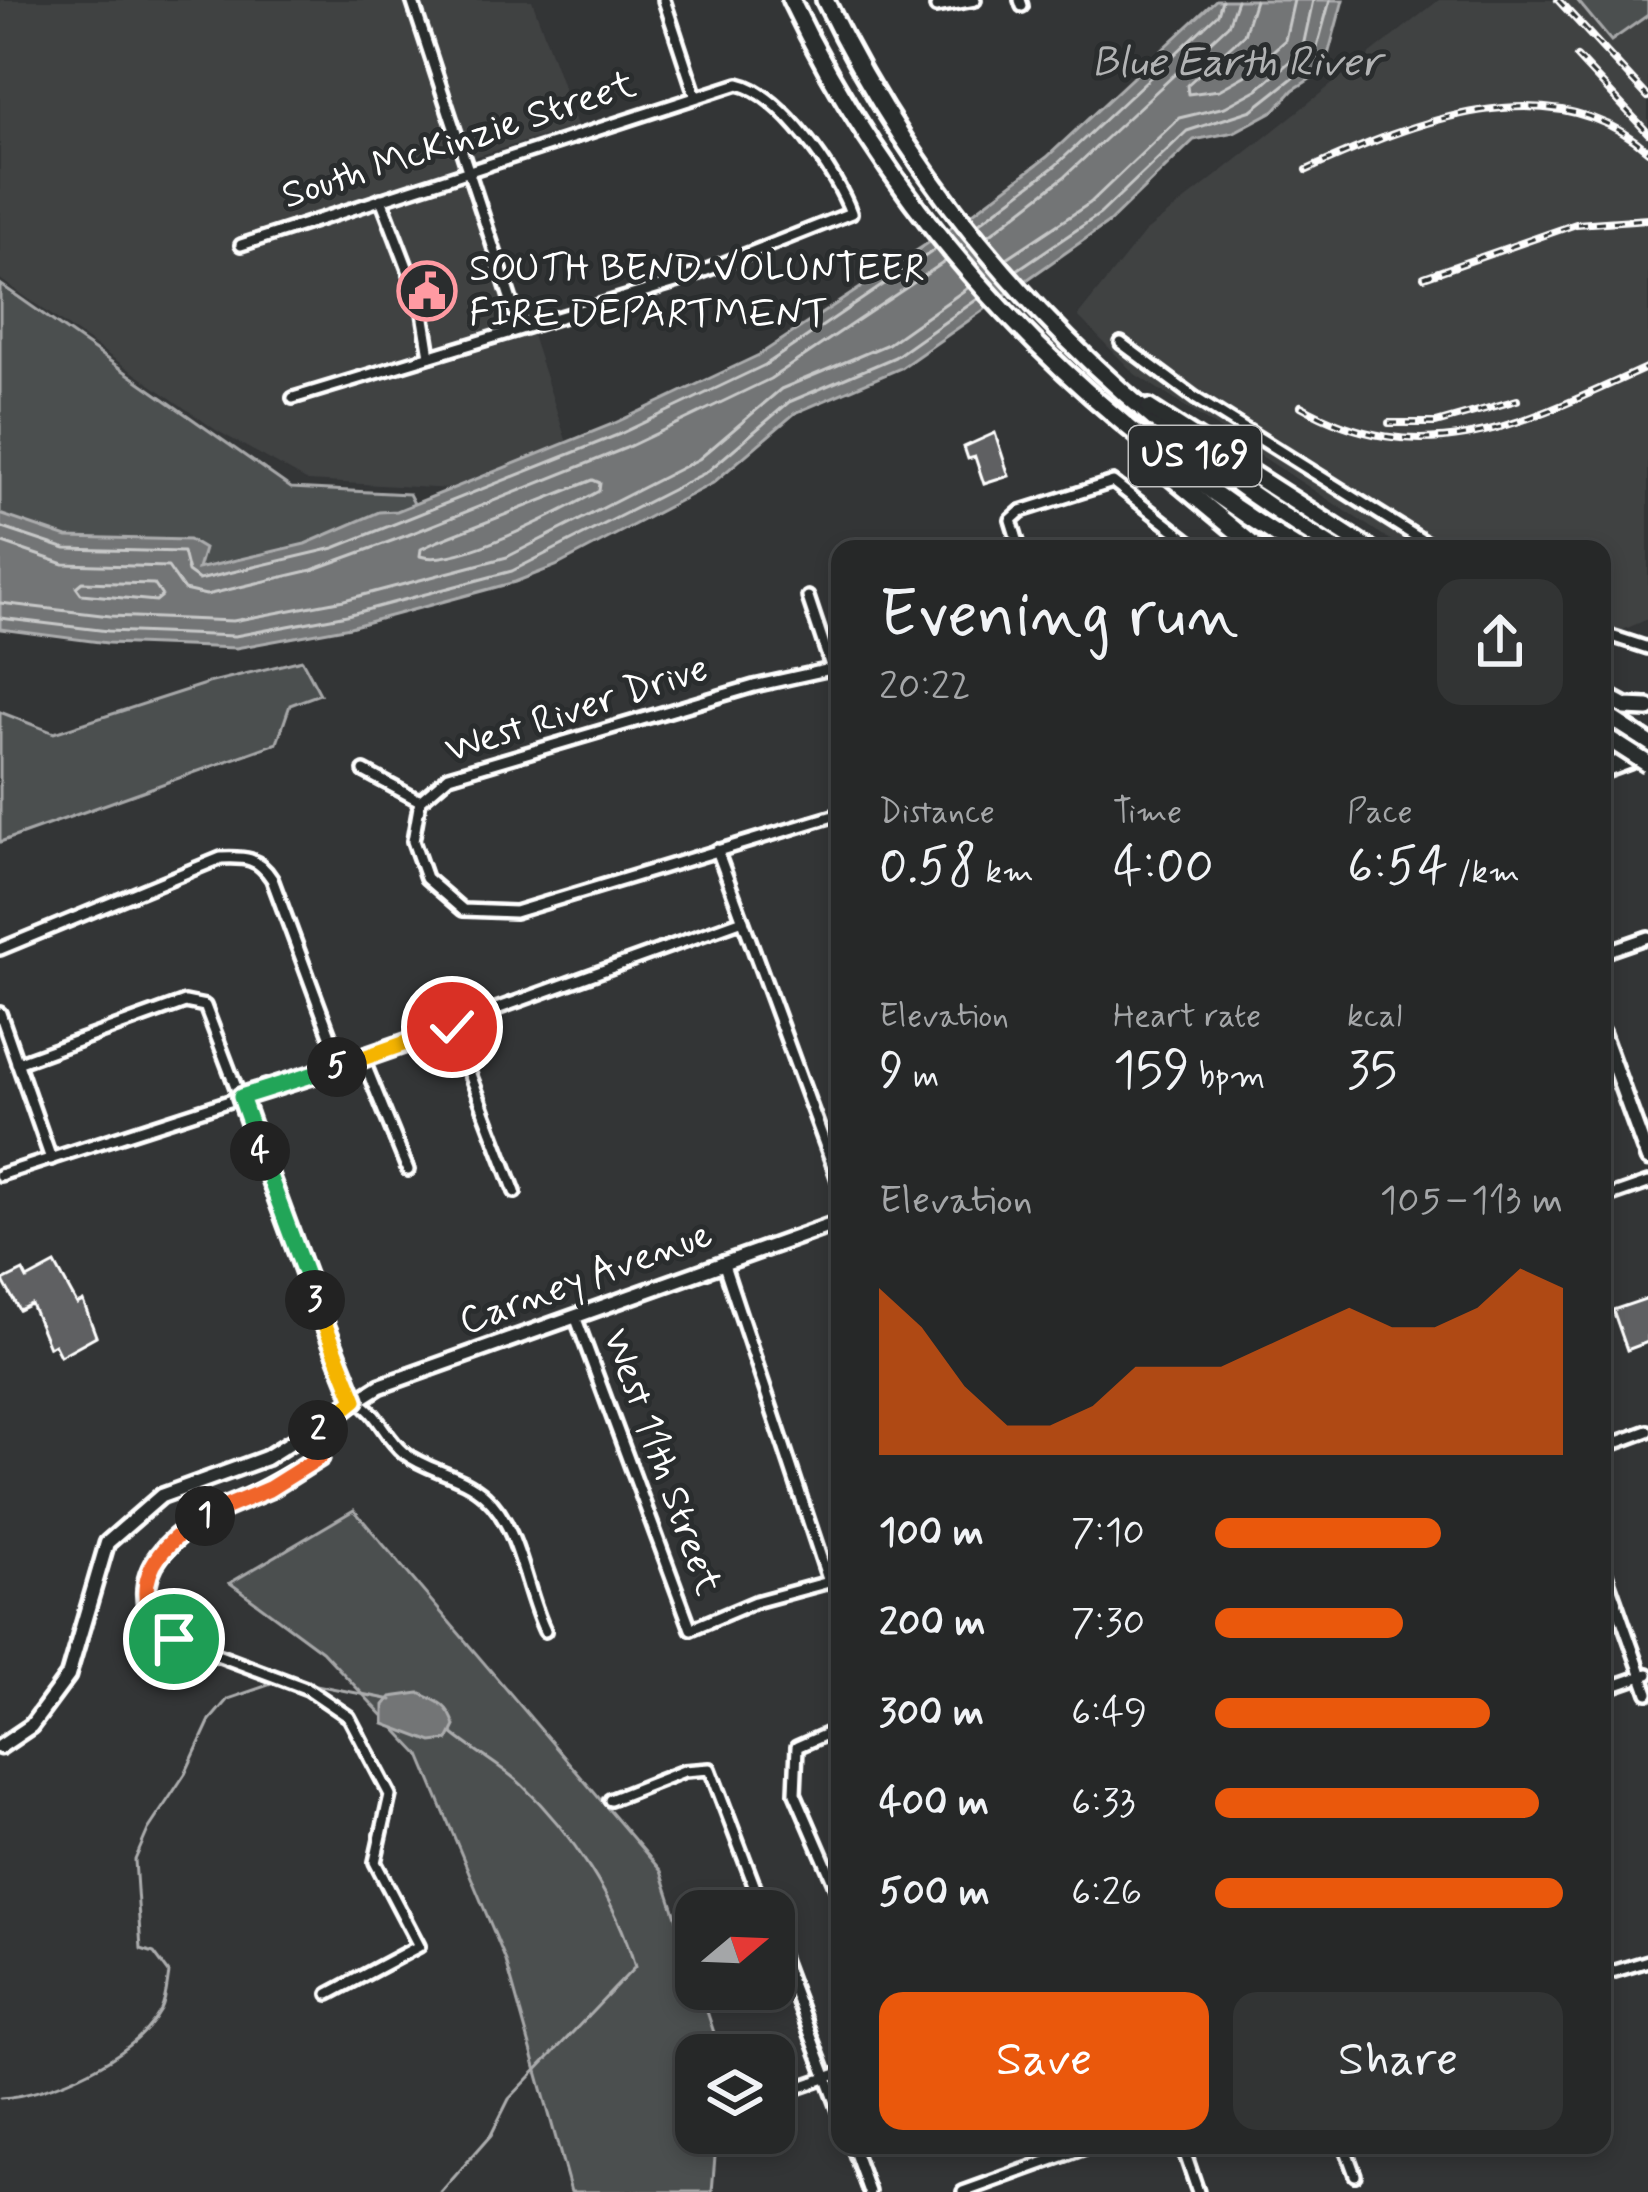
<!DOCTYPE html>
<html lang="en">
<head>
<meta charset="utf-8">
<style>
	:root { --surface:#262828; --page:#323434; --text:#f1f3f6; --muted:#a4a6a8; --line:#424445; --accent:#ea580c }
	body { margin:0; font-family:Mynerve,sans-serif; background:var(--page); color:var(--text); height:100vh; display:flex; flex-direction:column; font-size:45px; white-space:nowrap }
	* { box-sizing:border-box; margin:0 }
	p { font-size:39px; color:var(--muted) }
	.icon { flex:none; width:66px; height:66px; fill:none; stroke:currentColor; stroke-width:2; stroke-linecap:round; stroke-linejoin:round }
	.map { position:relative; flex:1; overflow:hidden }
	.side { position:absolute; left:831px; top:540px; width:780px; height:1614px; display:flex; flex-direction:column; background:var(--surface); border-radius:24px; box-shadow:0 6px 18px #0003,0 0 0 3px var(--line) }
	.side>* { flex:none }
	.needle { width:78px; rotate:71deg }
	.buttons { position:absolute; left:675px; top:1890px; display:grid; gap:24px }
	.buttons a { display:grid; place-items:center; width:120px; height:120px; border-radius:24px; background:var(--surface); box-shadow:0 6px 18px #0003,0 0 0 3px var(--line); font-size:60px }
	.pin { position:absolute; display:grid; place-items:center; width:102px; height:102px; color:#fff; margin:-51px; border:6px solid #fff; border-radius:50%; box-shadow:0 3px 12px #0007 }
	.km { position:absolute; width:60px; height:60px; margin:-30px; border-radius:50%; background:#222; color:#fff; font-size:33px; line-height:60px; text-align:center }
	.round { display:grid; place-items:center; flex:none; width:126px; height:126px; border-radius:24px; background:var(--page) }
	.headline { display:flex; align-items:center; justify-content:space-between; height:204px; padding:0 48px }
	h1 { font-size:66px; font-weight:600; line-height:90px }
	.metrics { display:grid; grid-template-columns:repeat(3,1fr); gap:18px; height:204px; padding:12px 48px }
	.metrics div { display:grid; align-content:center }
	.metrics b { font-size:51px; font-weight:600 }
	.metrics small { font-size:33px; font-weight:400 }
	.metrics p { font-size:33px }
	.chart { height:336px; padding:24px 48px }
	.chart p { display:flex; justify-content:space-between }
	.chart svg { width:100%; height:216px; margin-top:12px; fill:var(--accent); opacity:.7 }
	.button { display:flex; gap:24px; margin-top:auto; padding:24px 48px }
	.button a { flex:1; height:138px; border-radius:24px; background:var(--accent); color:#fff; font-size:48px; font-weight:600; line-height:138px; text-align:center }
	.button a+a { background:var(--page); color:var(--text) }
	ul { padding:0 48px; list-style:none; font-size:39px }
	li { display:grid; grid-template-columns:192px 144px 1fr; align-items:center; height:90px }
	li i { height:30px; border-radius:15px; background:var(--accent) }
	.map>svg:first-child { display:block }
	.built { fill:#404243 }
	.green { fill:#4c4f50; stroke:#a6a7a8; stroke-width:3 }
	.water { fill:#737576; stroke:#abacad; stroke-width:3 }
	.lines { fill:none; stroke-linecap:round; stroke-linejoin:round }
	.shore { stroke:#c7c8c8; stroke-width:3 }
	.stream { stroke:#abacad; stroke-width:3 }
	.building { fill:#5f6162; stroke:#fff; stroke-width:3 }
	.street-casing { stroke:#fff; stroke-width:18 }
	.secondary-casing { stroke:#fff; stroke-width:21 }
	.highway-casing { stroke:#fff; stroke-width:24 }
	.street { stroke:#2a2d2e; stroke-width:9 }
	.secondary { stroke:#2a2d2e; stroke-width:12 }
	.highway { stroke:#2a2d2e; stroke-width:15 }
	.rail-casing { stroke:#fff; stroke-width:8 }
	.rail { stroke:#2a2d2e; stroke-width:3; stroke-dasharray:9; stroke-linecap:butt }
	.highway-bridge-casing { stroke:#fff; stroke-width:24; stroke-linecap:butt }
	.highway-bridge { stroke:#2a2d2e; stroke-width:15 }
	.split-1-casing { stroke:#fff; stroke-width:24 }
	.split-2-casing { stroke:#fff; stroke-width:24 }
	.split-3-casing { stroke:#fff; stroke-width:24 }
	.split-4-casing { stroke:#fff; stroke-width:24 }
	.split-5-casing { stroke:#fff; stroke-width:24 }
	.split-6-casing { stroke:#fff; stroke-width:24 }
	.split-1 { stroke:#f0652b; stroke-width:15 }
	.split-2 { stroke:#f0652b; stroke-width:15 }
	.split-3 { stroke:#f5b400; stroke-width:15 }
	.split-4 { stroke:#22a559; stroke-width:15 }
	.split-5 { stroke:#22a559; stroke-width:15 }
	.split-6 { stroke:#f5b400; stroke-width:15 }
	.labels { text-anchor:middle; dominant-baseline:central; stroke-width:10; stroke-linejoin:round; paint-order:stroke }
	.shield { fill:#2a2d2e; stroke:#bfc0c0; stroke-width:3 }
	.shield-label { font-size:36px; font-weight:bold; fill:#fff }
	.street-label { font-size:39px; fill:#fff; stroke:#2a2d2e }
	.poi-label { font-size:39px; fill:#fff; stroke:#2a2d2e; text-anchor:start }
	.water-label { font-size:42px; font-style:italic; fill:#b2b3b4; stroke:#2a2d2e }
</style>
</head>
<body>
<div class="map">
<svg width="1648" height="2192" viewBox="0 0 1648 2192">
	<rect width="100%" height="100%" fill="#333536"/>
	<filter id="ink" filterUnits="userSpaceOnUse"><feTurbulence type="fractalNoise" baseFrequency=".00833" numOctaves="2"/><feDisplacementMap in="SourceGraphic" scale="24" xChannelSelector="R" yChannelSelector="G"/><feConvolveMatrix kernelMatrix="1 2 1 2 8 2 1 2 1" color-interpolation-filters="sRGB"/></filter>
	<g filter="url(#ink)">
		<!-- built -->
		<g class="built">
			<path d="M0,0H532L577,126L474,157L570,452L470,490L308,481L216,430L0,279Z"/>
			<path d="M1439,0H1577L1611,40L1648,15V619L1602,639V549H1404L1135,374L1078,316L1145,232Z"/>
		</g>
		<!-- green -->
		<g class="green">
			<path d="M1577,0H1648V15L1611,41Z"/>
			<path d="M0,284L291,488L409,494L423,521L232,586L0,546Z"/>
			<path d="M302,660L320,694L290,705L277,743L0,842V712L54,733L208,683Z"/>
			<path d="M354,1510L661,1871L721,2054L696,2055V2133H717L712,2192H571L506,1961L420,1755L322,1651L230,1583Z"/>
		</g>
		<!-- water -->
		<g class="water">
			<path d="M1216,0H1343L1324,70L1293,90L1275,110L1234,132L1194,140L1108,223L901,368L795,413L713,483L556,566L515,582L350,627L236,648L107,643L0,629V514L67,537L189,540L204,549L198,569L305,544L379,512L397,511L615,423L759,355L969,216L1047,157Z"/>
			<path d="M419,1693C438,1701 449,1705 455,1726L448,1740L432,1742L384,1724V1705L391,1697Z"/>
		</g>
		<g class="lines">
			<!-- shore -->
			<g class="shore">
				<path d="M1255,0L1244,34L1187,85L1188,94L1219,90L1246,75L1285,40L1294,0"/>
				<path d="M978,224L1055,166L1218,14L1222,0"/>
				<path d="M988,236L1064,177L1228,25L1237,0"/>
				<path d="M1007,258L1090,203L1179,118L1225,107L1258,89L1302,51L1313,0"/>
				<path d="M1017,270L1100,214L1187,131L1252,110L1313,62L1330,0"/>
				<path d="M593,480L600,483L599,491C564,510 456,568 420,556L421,549L436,542Z"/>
				<path d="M0,527L66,549L183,552L188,572L199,580L334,548L620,434L765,365L936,249"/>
				<path d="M0,542L64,564L168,567L184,590L206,595L312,570L408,535L626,448L770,379L946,261"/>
				<path d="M82,582L154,584L162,596L156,601L81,594L76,587Z"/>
				<path d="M0,603L110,616L233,621L344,600L507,557L699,459L781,389L888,344L969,287"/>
				<path d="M0,618L108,631L235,636L347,615L512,571L707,472L789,402L895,357L979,298"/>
			</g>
			<!-- stream -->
			<g class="stream">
				<path d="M296,1681L392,1700"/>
				<path d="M0,2098C51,2095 135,2057 161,2010C166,2000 167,1984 169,1973L154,1953L141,1949L135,1860L148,1830L185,1774L210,1720L228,1699L280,1681"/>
				<path d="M441,2192L491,2135L509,2099L635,1967C616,1899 572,1833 521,1784C500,1765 474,1751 452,1733"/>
			</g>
		</g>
		<!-- building -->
		<g class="building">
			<path d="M995,433L1009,476L984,484L975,457L968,459L964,447Z"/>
			<path d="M55,1264L77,1304L83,1301L96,1336L60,1356L54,1344L49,1347L31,1304L19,1310L3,1281L23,1271L27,1279Z"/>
			<path d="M1648,1298V1342L1627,1350L1613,1310Z"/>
		</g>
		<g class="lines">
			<!-- street casing -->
			<g class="street-casing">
				<g id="street">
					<path d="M412,0L520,328"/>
					<path d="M664,0L695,94"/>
					<path d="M1020,0L1022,6"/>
					<path d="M936,7L975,0"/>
					<path d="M381,199L422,306L430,356"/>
					<path d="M241,245L738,84C781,93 837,174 851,213L679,281L293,398"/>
					<path d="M1121,343L1195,398L1436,549"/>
					<path d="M1020,549L1011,520L1021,511L1113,482L1199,549"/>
					<path d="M808,597L832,669"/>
					<path d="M1602,633L1648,648"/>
					<path d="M840,667L754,686L449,776L420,801L413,841L426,878L463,910L515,912L840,814"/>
					<path d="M364,771L420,801"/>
					<path d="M717,850L840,1185"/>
					<path d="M0,949L221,858C245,857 258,857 272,879L341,1065"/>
					<path d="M1602,953L1648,937"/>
					<path d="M0,1013L51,1159"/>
					<path d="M452,1027L515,1192"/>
					<path d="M362,1057L408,1170"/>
					<path d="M17,1063L185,1002L205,1006L355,1400C379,1412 383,1436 404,1453C429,1472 461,1474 485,1496C520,1527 525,1590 545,1631"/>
					<path d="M0,1175L341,1065L743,920"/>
					<path d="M1602,1199L1648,1183"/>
					<path d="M723,1262L829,1582"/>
					<path d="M575,1316L691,1629L755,1602L840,1579"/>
					<path d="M317,1426L320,1457L190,1526L148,1571L146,1601L153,1619L174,1639L308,1689L349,1717L390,1795L375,1862L419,1946L329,1994"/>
					<path d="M1602,1448L1648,1431"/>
					<path d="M1602,1563L1648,1693"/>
					<path d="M1602,1690L1648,1674"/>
					<path d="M840,1728L797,1747L795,1793L840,1897"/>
					<path d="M610,1800L684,1771L710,1769L764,1911"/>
					<path d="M774,1938L840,2113"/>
					<path d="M1602,1975L1648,1961"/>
					<path d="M774,2096L840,2073"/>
					<path d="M852,2145L869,2192"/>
					<path d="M1182,2145L1198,2192"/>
					<path d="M1344,2145L1355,2175"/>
					<path d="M963,2192L1093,2145"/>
				</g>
			</g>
			<!-- secondary casing -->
			<g class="secondary-casing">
				<g id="secondary">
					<path d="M1602,1033L1648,1159"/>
					<path d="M0,1747L31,1726L68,1676L107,1543L161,1496L266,1458L380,1386L840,1222"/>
				</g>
			</g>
			<!-- highway casing -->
			<g class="highway-casing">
				<g id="highway">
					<path d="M791,0C902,233 1081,415 1299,549"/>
					<path d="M825,0C937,233 1117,415 1335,549"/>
					<path d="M1149,408L1369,549"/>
					<path d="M1164,471L1258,549"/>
					<path d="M1602,694L1626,707L1648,708"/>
					<path d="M1602,713L1648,743"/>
					<path d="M1602,770L1648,753"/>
				</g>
			</g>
			<!-- street -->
			<use href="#street" class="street"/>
			<!-- secondary -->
			<use href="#secondary" class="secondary"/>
			<!-- highway -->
			<use href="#highway" class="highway"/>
			<!-- rail casing -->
			<g class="rail-casing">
				<g id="rail">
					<path d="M1558,0L1648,97"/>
					<path d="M1577,57L1648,133"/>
					<path d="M1307,170C1411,123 1551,65 1648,151"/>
					<path d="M1424,277L1576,224L1648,219"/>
					<path d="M1301,406C1425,476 1529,421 1648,367"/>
					<path d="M1389,423H1436L1517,400"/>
				</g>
			</g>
			<!-- rail -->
			<use href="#rail" class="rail"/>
			<!-- highway-bridge casing -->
			<g class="highway-bridge-casing">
				<path id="highway-bridge" d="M1606,737L1648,764"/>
			</g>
			<!-- highway-bridge -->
			<use href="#highway-bridge" class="highway-bridge"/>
		</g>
	</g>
	<g class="lines" filter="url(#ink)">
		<!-- split-1 casing -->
		<g class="split-1-casing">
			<path id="split-1" d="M174,1639L148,1610C137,1566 171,1538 205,1516"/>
		</g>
		<!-- split-2 casing -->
		<g class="split-2-casing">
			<path id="split-2" d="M205,1516L269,1489L320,1457L318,1430"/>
		</g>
		<!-- split-3 casing -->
		<g class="split-3-casing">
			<path id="split-3" d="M315,1300L355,1400L318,1430"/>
		</g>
		<!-- split-4 casing -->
		<g class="split-4-casing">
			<path id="split-4" d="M260,1151L315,1300"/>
		</g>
		<!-- split-5 casing -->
		<g class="split-5-casing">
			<path id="split-5" d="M260,1151L241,1097L337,1067"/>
		</g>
		<!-- split-6 casing -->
		<g class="split-6-casing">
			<path id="split-6" d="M337,1067L452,1027"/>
		</g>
		<!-- split-1 -->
		<use href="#split-1" class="split-1"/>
		<!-- split-2 -->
		<use href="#split-2" class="split-2"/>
		<!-- split-3 -->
		<use href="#split-3" class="split-3"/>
		<!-- split-4 -->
		<use href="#split-4" class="split-4"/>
		<!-- split-5 -->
		<use href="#split-5" class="split-5"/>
		<!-- split-6 -->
		<use href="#split-6" class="split-6"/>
	</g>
	<!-- icons -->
	<defs>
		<g id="civic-ring" transform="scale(3)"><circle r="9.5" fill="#2a2d2e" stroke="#ff9aa2" stroke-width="1.5"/><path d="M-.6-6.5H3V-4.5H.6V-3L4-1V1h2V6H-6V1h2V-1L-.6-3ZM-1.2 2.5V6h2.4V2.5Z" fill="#ff9aa2"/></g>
	</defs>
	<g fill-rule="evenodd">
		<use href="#civic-ring" x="427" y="291"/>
	</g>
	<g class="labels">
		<!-- shield labels -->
		<rect class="shield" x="1129" y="426" width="132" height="60" rx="9"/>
		<g class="shield-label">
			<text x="1195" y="456">US 169</text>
		</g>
		<!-- street labels -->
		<g class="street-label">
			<text transform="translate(459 141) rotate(-18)">South McKinzie Street</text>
			<text transform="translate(577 710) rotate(-18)">West River Drive</text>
			<text transform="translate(586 1279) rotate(-20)">Carney Avenue</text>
			<text transform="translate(661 1462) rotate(70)">West 11th Street</text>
		</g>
		<!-- poi labels -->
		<g class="poi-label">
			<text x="469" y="269">SOUTH BEND VOLUNTEER<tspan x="469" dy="45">FIRE DEPARTMENT</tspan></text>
		</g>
		<!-- water labels -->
		<g class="water-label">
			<text x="1236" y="63">Blue Earth River</text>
		</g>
	</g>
</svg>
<div class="buttons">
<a><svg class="needle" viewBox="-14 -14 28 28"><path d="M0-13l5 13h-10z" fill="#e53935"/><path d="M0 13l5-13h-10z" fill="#a4a6a8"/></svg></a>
<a><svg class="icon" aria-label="layers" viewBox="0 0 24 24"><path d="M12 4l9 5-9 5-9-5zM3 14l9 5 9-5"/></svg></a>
</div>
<div class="pin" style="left:174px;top:1639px;background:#1e9e55"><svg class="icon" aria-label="arrive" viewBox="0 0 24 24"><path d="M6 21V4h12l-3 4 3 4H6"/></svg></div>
<div class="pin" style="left:452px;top:1027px;background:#d93025"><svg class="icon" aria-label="check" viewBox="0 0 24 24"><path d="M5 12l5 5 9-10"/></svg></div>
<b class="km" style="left:205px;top:1516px">1</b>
<b class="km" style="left:318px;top:1430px">2</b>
<b class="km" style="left:315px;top:1300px">3</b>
<b class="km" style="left:260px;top:1151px">4</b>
<b class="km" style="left:337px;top:1067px">5</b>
<section class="side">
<div class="headline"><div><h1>Evening run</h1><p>20:22</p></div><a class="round"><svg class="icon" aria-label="share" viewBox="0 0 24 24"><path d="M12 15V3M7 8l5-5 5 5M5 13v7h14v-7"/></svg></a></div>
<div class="metrics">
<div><p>Distance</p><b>0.58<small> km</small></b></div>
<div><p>Time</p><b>4:00</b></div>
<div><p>Pace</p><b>6:54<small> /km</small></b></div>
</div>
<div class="metrics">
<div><p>Elevation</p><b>9<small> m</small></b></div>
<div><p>Heart rate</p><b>159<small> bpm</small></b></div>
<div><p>kcal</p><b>35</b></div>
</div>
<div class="chart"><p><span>Elevation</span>105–113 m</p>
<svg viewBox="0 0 160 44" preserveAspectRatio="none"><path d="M0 44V10L10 18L20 30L30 38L40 38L50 34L60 26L70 26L80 26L90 22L100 18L110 14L120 18L130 18L140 14L150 6L160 10V44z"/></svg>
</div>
<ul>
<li><b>100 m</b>7:10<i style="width:65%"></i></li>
<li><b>200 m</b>7:30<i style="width:54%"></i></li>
<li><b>300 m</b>6:49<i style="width:79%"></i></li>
<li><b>400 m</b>6:33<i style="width:93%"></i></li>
<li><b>500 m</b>6:26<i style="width:100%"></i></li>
</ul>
<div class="button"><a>Save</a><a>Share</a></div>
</section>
</div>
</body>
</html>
